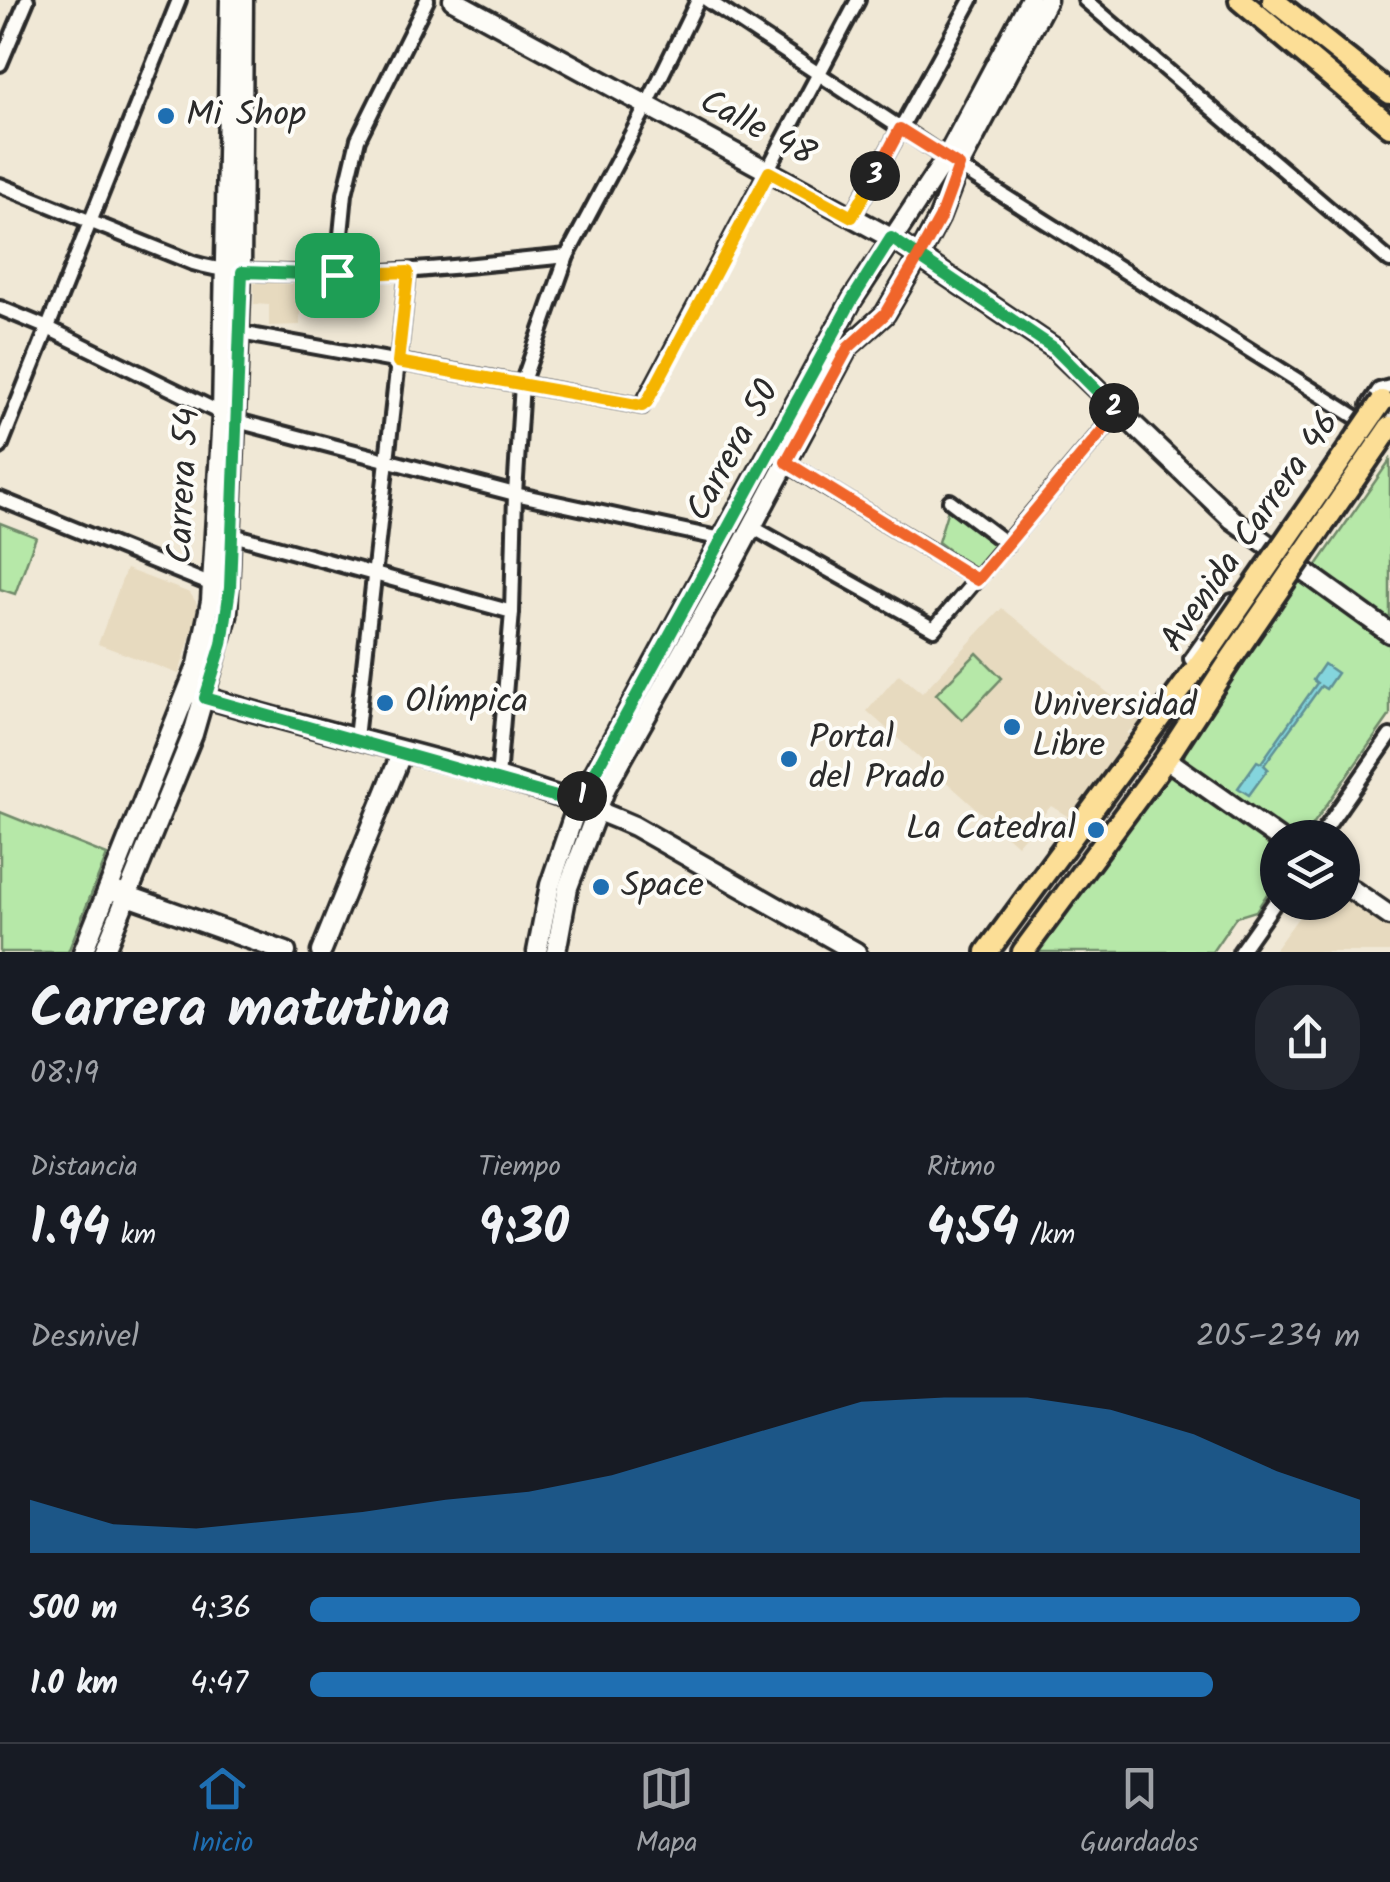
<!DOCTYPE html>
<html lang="es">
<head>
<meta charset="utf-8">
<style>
	:root { --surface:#171b24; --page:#242831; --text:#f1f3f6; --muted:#9ea1a6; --line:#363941; --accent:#1f6fb2 }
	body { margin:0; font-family:Kalam,sans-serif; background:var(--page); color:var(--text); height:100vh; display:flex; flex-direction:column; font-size:38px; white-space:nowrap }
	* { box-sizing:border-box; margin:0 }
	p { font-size:32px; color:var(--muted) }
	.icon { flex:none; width:55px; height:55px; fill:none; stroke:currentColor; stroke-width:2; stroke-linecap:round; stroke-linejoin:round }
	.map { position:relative; height:952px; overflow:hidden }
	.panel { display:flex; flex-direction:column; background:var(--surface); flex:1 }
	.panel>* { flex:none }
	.tools { position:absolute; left:1260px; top:820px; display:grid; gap:20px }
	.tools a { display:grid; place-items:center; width:100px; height:100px; border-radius:50%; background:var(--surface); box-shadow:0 2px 8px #0004; font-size:50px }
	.pin { position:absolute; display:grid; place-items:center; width:85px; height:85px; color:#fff; margin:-42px; border-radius:20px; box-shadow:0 5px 15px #0006 }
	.km { position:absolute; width:50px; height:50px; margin:-25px; border-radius:50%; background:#222; color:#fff; font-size:28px; line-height:50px; text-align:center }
	.round { display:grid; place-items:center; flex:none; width:105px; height:105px; border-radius:40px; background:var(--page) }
	.overview { display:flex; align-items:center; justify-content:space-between; height:170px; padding:0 30px }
	h1 { font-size:55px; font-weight:700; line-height:75px }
	.metrics { display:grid; grid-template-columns:repeat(3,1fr); gap:15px; height:170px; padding:10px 30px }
	.metrics div { display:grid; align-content:center }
	.metrics b { font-size:50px; font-weight:700 }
	.metrics small { font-size:28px; font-weight:400 }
	.metrics p { font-size:28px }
	.chart { height:280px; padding:20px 30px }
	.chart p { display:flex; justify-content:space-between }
	.chart svg { width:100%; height:180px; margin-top:10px; fill:var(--accent); opacity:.7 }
	ul { padding:0 30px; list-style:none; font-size:32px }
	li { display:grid; grid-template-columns:160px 120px 1fr; align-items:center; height:75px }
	li i { height:25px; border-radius:12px; background:var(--accent) }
	.dock { display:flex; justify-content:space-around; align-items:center; height:140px; border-top:2px solid var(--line); background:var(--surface); font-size:28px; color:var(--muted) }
	.dock a { display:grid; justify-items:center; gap:5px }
	.dock .selected { color:var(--accent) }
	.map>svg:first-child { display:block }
	.built { fill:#e7dabf }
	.green { fill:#b6e8a8; stroke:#708a6a; stroke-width:2.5 }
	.water { fill:#84d5dd; stroke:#609196; stroke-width:2.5 }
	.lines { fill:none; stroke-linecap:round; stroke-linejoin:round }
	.street-casing { stroke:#2b2b2b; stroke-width:20 }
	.secondary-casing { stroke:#2b2b2b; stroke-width:25 }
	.primary-casing { stroke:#2b2b2b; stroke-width:28 }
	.street { stroke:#fdfcf7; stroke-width:12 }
	.secondary { stroke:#fdfcf7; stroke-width:18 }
	.primary { stroke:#fcde96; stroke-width:20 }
	.primary-bridge-casing { stroke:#2b2b2b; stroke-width:28; stroke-linecap:butt }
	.primary-bridge { stroke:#fcde96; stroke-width:20 }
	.split-1-casing { stroke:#fff; stroke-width:20 }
	.split-2-casing { stroke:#fff; stroke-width:20 }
	.split-3-casing { stroke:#fff; stroke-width:20 }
	.split-4-casing { stroke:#fff; stroke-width:20 }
	.split-1 { stroke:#22a559; stroke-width:12 }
	.split-2 { stroke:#22a559; stroke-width:12 }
	.split-3 { stroke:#f0652b; stroke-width:12 }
	.split-4 { stroke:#f5b400; stroke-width:12 }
	.poi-dot { fill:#1f6fb2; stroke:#fdfcf7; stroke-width:4 }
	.labels { text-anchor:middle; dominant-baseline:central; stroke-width:8; stroke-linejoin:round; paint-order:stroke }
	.poi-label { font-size:35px; fill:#2b2b2b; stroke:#fdfcf7; text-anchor:start }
	.street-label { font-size:35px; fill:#2b2b2b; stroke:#fdfcf7 }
</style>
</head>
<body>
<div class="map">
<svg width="1390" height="952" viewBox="0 0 1390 952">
	<rect width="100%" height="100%" fill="#f0e8d6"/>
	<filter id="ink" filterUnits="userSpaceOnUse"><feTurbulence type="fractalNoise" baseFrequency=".01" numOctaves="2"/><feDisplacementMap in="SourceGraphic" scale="20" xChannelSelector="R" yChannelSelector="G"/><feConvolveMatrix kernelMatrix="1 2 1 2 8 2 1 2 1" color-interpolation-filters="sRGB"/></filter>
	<g filter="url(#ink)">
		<!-- built -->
		<g class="built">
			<path d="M254,281L301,282L300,325L269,326V305L254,304Z"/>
			<path d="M126,569L190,593L196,602L198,611L179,674L98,644Z"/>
			<path d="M1002,608L1143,721L1136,730L1131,729L1127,733L1132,741L1072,819L1051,806L1017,845L867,711L899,674L922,693Z"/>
			<path d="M1343,892L1390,925V952H1273L1309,903L1342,902Z"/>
		</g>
		<!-- green -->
		<g class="green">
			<path d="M1390,460V620L1315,568Z"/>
			<path d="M949,506L1002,546L978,572L938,542Z"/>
			<path d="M0,523L36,537L15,594L0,589Z"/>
			<path d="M1299,579L1390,641V715L1304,837H1288L1183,763L1185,752Z"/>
			<path d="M977,653L1002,678L962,720L936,694Z"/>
			<path d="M1173,772L1277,843V879L1256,911L1236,917L1212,952H1027L1161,779Z"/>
			<path d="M0,812L107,855L68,952H0Z"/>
		</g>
		<!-- water -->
		<path class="water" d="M1324,664L1337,673L1326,689L1321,686L1264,765L1268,769L1249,795L1238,788L1257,761L1261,763L1317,683L1313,680Z"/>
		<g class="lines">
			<!-- street casing -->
			<g class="street-casing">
				<g id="street">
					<path d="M707,0L973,176L1359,419"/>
					<path d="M1085,0L1390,261"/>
					<path d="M0,64L27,0"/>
					<path d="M0,185L193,263C226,273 258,272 292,273C384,276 475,265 567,256"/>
					<path d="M852,217L971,0"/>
					<path d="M337,275L345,194L358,139L427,0"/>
					<path d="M0,308L48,328L237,421L515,494L722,539"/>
					<path d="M240,333L642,406L858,0"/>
					<path d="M1369,405L1379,390L1390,387"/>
					<path d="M0,447L179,0"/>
					<path d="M786,463L977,579"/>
					<path d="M0,499L212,585"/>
					<path d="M950,501L1007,544"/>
					<path d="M752,527L934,629L1118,412"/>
					<path d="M233,535L512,612"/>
					<path d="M1191,659L1232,601"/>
					<path d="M356,738L408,272"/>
					<path d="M498,778L512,612L515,494L522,384L567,256L646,107L698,0"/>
					<path d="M1319,838L1390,736"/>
					<path d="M1240,952L1278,898"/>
				</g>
			</g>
			<!-- secondary casing -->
			<g class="secondary-casing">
				<g id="secondary">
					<path d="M453,0L891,238L1054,348L1232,519L1390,633"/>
					<path d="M197,695C342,740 495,765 634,826L856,952"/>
					<path d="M1166,759L1278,838"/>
					<path d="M1342,883L1390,916"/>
					<path d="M117,892L286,952"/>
					<path d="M83,952L198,664L211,601L222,415L230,0"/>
					<path d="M104,952L193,734L227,616L241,272L243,0"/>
					<path d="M321,952L402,752"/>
					<path d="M537,952L550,885L578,803L852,300L946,158L1030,0"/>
					<path d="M556,952L568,887L606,787L734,560L848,347L885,314L919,256L939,218L959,166L1047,0"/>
				</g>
			</g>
			<!-- primary casing -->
			<g class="primary-casing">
				<g id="primary">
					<path d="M1240,0L1390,126"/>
					<path d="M1273,0L1390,93"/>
					<path d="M987,952L1212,647"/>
					<path d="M1023,952L1166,759L1231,659"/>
				</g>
			</g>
			<!-- street -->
			<use href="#street" class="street"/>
			<!-- secondary -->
			<use href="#secondary" class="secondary"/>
			<!-- primary -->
			<use href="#primary" class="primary"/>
			<!-- primary-bridge casing -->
			<g class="primary-bridge-casing">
				<g id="primary-bridge">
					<path d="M1212,647L1382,401"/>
					<path d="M1231,659L1390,427"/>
				</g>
			</g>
			<!-- primary-bridge -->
			<use href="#primary-bridge" class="primary-bridge"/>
		</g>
	</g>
	<g class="lines" filter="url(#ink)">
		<!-- split-1 casing -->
		<g class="split-1-casing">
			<path id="split-1" d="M337,275L242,272L230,588L222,644L205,698L578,803L582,796"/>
		</g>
		<!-- split-2 casing -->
		<g class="split-2-casing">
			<path id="split-2" d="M582,796L852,300L891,238L1054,348L1114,408"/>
		</g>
		<!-- split-3 casing -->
		<g class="split-3-casing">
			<path id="split-3" d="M875,176L900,129L959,166L940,218L919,256L885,314L848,348L786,462L977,580L1118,412L1114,408"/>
		</g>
		<!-- split-4 casing -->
		<g class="split-4-casing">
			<path id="split-4" d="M337,275L408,272L398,362L642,406L647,402L769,172L852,217L875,176"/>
		</g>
		<!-- split-1 -->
		<use href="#split-1" class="split-1"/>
		<!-- split-2 -->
		<use href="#split-2" class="split-2"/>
		<!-- split-3 -->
		<use href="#split-3" class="split-3"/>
		<!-- split-4 -->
		<use href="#split-4" class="split-4"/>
	</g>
	<!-- markers -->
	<g class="poi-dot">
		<circle cx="166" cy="116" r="10"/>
		<circle cx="385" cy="703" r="10"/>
		<circle cx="1012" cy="727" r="10"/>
		<circle cx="789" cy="759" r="10"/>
		<circle cx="1096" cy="830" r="10"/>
		<circle cx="601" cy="887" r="10"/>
	</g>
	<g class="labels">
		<!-- poi labels -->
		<g class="poi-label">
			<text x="186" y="116">Mi Shop</text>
			<text x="405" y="703">Olímpica</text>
			<text x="1032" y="707">Universidad<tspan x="1032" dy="40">Libre</tspan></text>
			<text x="809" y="739">Portal<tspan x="809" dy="40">del Prado</tspan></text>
			<text x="1076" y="830" text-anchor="end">La Catedral</text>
			<text x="621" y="887">Space</text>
		</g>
		<!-- street labels -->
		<g class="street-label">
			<text transform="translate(757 129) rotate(28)">Calle 48</text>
			<text transform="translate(734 451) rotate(-61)">Carrera 50</text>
			<text transform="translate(185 486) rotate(-87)">Carrera 54</text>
			<text transform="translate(1251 532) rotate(-55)">Avenida Carrera 46</text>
		</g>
	</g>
</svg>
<div class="tools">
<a><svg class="icon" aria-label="layers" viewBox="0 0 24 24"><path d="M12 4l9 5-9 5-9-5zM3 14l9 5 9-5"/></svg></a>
</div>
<div class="pin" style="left:337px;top:275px;background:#1e9e55"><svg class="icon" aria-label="arrive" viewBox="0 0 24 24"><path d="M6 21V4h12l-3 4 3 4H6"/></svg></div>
<b class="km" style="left:582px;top:796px">1</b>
<b class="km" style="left:1114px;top:408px">2</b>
<b class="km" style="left:875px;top:176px">3</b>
</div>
<section class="panel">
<div class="overview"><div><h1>Carrera matutina</h1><p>08:19</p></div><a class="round"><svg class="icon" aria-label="share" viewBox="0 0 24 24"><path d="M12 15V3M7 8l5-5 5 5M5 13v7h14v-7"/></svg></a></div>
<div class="metrics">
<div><p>Distancia</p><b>1.94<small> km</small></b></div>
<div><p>Tiempo</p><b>9:30</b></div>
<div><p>Ritmo</p><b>4:54<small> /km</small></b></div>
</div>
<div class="chart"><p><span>Desnivel</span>205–234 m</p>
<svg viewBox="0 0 160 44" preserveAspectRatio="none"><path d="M0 44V31L10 37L20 38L30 36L40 34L50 31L60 29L70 25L80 19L90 13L100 7L110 6L120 6L130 9L140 15L150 24L160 31V44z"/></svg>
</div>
<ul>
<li><b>500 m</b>4:36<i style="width:100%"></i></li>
<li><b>1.0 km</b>4:47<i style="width:86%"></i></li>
</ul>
</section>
<nav class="dock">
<a class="selected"><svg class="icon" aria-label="home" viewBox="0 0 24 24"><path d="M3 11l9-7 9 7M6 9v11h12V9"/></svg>Inicio</a>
<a><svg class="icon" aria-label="map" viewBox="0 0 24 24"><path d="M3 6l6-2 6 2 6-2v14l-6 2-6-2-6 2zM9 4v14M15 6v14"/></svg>Mapa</a>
<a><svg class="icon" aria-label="saved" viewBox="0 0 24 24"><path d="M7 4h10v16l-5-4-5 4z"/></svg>Guardados</a>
</nav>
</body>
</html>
